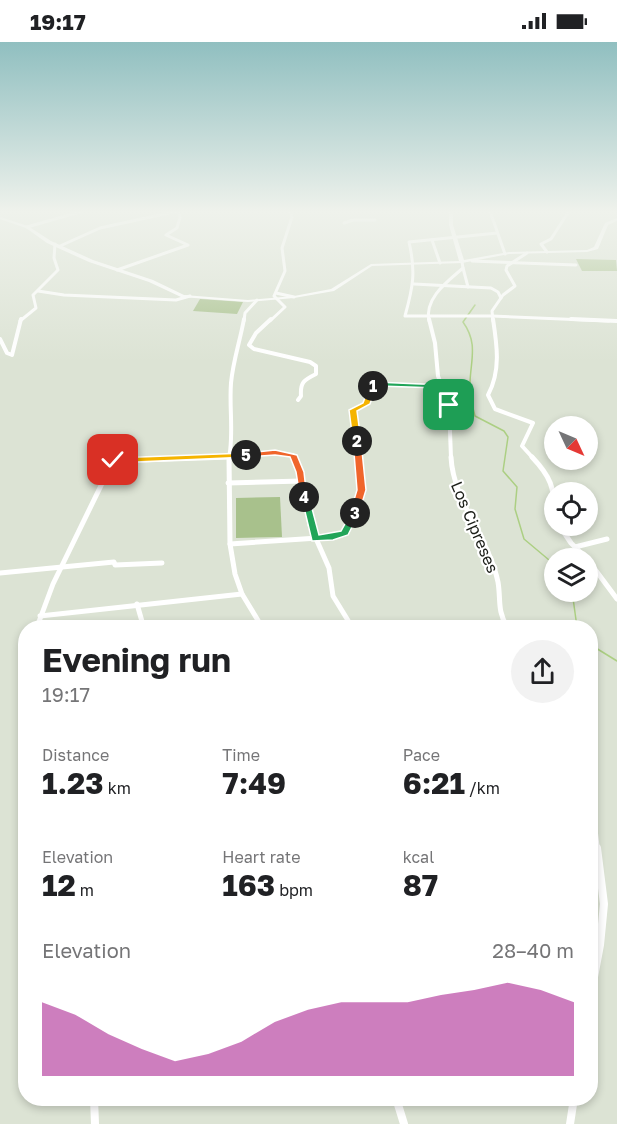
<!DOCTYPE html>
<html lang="en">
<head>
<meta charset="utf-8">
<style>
	:root { --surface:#fff; --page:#f2f2f2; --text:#202124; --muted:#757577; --accent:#b948a3 }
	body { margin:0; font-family:"Golos Text",sans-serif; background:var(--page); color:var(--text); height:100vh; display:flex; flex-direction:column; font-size:22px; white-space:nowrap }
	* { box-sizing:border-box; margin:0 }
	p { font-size:20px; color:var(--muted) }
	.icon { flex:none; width:33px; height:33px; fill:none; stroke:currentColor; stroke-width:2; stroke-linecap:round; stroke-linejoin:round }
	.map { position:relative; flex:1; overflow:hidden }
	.details { position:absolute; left:18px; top:578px; width:580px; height:486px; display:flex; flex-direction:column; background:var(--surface); border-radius:24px; box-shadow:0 3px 9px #0003 }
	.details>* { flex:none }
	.needle { width:39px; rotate:134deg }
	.fabs { position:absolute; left:544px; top:374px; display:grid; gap:12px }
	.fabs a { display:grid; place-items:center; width:54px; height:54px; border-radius:50%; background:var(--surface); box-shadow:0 3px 9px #0003; font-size:30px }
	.pin { position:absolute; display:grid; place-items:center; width:51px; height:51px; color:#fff; margin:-26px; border-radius:12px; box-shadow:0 3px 9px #0006 }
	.km { position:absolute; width:30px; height:30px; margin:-15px; border-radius:50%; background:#222; color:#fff; font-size:16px; line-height:30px; text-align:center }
	.round { display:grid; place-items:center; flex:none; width:63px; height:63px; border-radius:32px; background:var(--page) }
	.head { display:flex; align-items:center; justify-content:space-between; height:102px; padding:0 24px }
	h1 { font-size:33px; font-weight:700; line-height:45px }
	.stats { display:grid; grid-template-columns:repeat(3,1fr); gap:9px; height:102px; padding:6px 24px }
	.stats div { display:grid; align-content:center }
	.stats b { font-size:30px; font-weight:700 }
	.stats small { font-size:16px; font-weight:400 }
	.stats p { font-size:16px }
	.chart { height:168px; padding:12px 24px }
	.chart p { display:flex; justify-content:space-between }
	.chart svg { width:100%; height:108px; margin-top:6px; fill:var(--accent); opacity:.7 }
	.status { display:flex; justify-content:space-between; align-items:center; height:42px; padding:0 30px; background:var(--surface); direction:ltr }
	.status svg { height:16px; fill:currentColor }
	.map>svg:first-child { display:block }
	.green { fill:#a8c18c }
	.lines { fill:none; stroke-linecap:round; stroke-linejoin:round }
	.stream { stroke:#accf83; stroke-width:1.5 }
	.street-far4 { stroke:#fff; stroke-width:3 }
	.street-far3 { stroke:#fff; stroke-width:4 }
	.street-far2 { stroke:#fff; stroke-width:5 }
	.street-far1 { stroke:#fff; stroke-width:6 }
	.street { stroke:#fff; stroke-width:8 }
	.secondary { fill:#fff; fill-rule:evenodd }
	.split-1 { fill:#22a559; stroke:#fff; stroke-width:1.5 }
	.split-2 { fill:#f5b400; stroke:#fff; stroke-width:1.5 }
	.split-3 { fill:#f0652b; stroke:#fff; stroke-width:1.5 }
	.split-4 { fill:#22a559; stroke:#fff; stroke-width:1.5 }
	.split-5 { fill:#f0652b; stroke:#fff; stroke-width:1.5 }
	.split-6 { fill:#f5b400; stroke:#fff; stroke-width:1.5 }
	.labels { text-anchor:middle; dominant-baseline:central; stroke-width:4.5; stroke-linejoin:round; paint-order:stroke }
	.street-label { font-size:16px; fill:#1b1e18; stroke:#fff }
</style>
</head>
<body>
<div class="status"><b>19:17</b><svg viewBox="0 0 49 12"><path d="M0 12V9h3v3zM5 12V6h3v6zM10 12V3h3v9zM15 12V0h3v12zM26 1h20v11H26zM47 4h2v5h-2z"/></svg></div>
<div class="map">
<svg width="617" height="1082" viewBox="0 0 617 1082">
	<rect width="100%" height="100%" fill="#dce3d4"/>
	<!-- green -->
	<g class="green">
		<path d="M576,217L616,218L617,229H582Z"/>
		<path d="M200,257L243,260L237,272L193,269Z"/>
		<path d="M280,455L282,495L236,496V456Z"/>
	</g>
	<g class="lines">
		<!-- stream -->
		<g class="stream">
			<path d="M475,263L463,280C478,301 471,317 470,340C469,352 472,363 475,374L504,389L508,395L503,429L517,445L515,467L524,497L555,523"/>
			<path d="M572,549L577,585"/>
			<path d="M591,603L617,619"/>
		</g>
		<!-- street-far4 -->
		<g class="street-far4">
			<path d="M490,169L505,212"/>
			<path d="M344,181L353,178H375"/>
			<path d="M27,185L83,169"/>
			<path d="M497,191L409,200C416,230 413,245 405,274H492L609,279"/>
			<path d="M432,198L440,221"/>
			<path d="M60,204L100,186L178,169"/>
			<path d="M547,210L541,202L551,197L569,169"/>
			<path d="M472,219L576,223"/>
			<path d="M463,226L468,245"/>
			<path d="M117,228L188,203L166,193L177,186L180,175L178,169"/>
			<path d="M414,242L491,246L498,250L501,256"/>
			<path d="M38,249L64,253L176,258L190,254"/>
			<path d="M276,251L294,255"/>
			<path d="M20,279L36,266L33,253L58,228L54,216L55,202"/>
			<path d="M244,279L245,271L257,258"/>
			<path d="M270,279L285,265L274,254L285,229L282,206L292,175L290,169"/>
			<path d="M429,279C424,256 448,239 463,226L462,220"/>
			<path d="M493,279L492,269L503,253L515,244L506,228L507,224L527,211"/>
		</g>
		<!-- street-far3 -->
		<g class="street-far3">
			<path d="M271,277L256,291L249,303L254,307L310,320L316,324V332C304,338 300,340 301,354L298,358"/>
			<path d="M429,277L435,301L438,334L449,363L451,416"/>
			<path d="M493,277C497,303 501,329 488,353L495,367L533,381L522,404L533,416"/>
			<path d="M571,277L617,279"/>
			<path d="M0,297L7,311L12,313L21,277"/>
			<path d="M229,414L275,411L293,413L294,416"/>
			<path d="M195,416L229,415"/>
			<path d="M229,416C234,391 229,367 231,341C233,319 240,299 244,277"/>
			<path d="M358,416L353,368L366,362L374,342L440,344"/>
		</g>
		<!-- street-far2 -->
		<g class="street-far2">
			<path d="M229,415L230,502L235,532L242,552L262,585"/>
			<path d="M294,415L301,434L310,483L329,526L333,554L352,585"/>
			<path d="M451,415C453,459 489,497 498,540C501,558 497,568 507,585"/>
			<path d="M532,415C551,435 554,445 555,473"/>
			<path d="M228,441L302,439"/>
			<path d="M559,483L571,501L586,516"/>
			<path d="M230,502L333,495L345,491C362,459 361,450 358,415"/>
			<path d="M575,505L607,497"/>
			<path d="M588,518L617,557"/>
			<path d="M0,531L114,520L115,523L162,521"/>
			<path d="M137,562L143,583L153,582V585"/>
			<path d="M40,574L242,552"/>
			<path d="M37,585L53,542L113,419L229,415"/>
		</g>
		<!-- street-far1 -->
		<path class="street-far1" d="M591,758L597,808"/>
		<!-- street -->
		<g class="street">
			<path d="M591,951L600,903L604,862L597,806"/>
			<path d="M94,1056L95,1082"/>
			<path d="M396,1056L404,1082"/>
			<path d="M570,1082L574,1056"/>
		</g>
		<!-- secondary -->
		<path class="secondary" d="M449,169H453V183L464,218L509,210L587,208L594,205L605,181L617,176V179L608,183L598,207L587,210L509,212L462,221L372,224L334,249L294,256L248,260L181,255L149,240L89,220L47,201L26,186L0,177V175L28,184L51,199L93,218L153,238L184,253L248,258L294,254L331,247L371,222L459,219L449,183Z"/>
	</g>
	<!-- sky -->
	<linearGradient id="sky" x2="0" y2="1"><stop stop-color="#90bfc0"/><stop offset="0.53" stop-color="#eff2ec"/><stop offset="1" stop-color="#eff2ec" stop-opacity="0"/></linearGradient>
	<rect width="617" height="320" fill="url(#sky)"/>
	<!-- split-1 -->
	<path class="split-1" d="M375,340L443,343L452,363L446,364L438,346L379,344L370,345V342Z"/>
	<!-- split-2 -->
	<path class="split-2" d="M370,342L376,344L370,362L357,369L361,399L357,402L353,399L349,368L363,361Z"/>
	<!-- split-3 -->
	<path class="split-3" d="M357,397L361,399L366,448L359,471L355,474L350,471L357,448L353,399Z"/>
	<!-- split-4 -->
	<path class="split-4" d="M301,453L309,455L319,493L341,489L352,469H358L359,471L348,493L333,498L312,499Z"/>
	<!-- split-5 -->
	<path class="split-5" d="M275,408L297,413L304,430L307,457L300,455L296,430L290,415L275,413L246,415L242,413L246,411Z"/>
	<!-- split-6 -->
	<path class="split-6" d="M246,411H249V415L113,421L109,418L113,416Z"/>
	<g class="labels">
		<!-- street labels -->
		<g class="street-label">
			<text transform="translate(475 485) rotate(67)">Los Cipreses</text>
		</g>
	</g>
</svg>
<div class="fabs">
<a><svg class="needle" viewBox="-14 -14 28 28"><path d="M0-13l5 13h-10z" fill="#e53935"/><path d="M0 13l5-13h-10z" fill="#757577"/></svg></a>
<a><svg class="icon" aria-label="locate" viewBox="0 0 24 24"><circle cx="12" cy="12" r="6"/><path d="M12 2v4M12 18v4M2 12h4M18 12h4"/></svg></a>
<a><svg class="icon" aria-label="layers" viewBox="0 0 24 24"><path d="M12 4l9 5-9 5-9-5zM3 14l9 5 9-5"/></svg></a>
</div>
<div class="pin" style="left:449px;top:363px;background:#1e9e55"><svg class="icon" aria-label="arrive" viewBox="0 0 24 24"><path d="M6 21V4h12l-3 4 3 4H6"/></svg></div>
<div class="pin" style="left:113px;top:418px;background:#d93025"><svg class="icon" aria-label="check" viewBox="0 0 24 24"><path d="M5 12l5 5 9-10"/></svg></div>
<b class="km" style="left:373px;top:344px">1</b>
<b class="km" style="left:357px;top:399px">2</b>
<b class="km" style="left:355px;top:471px">3</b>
<b class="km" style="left:304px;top:455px">4</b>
<b class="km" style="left:246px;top:413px">5</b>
<section class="details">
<div class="head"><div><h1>Evening run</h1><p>19:17</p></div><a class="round"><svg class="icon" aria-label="share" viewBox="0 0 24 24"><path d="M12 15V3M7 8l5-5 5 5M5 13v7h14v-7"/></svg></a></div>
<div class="stats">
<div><p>Distance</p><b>1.23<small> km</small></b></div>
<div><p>Time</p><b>7:49</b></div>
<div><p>Pace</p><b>6:21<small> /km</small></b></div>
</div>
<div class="stats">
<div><p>Elevation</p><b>12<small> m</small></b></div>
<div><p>Heart rate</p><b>163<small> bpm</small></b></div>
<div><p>kcal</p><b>87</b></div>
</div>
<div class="chart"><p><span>Elevation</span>28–40 m</p>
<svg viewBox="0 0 160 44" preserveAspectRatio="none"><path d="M0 44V14L10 19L20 27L30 33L40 38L50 35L60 30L70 22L80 17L90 14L100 14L110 14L120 11L130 9L140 6L150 9L160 14V44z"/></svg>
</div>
</section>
</div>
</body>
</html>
